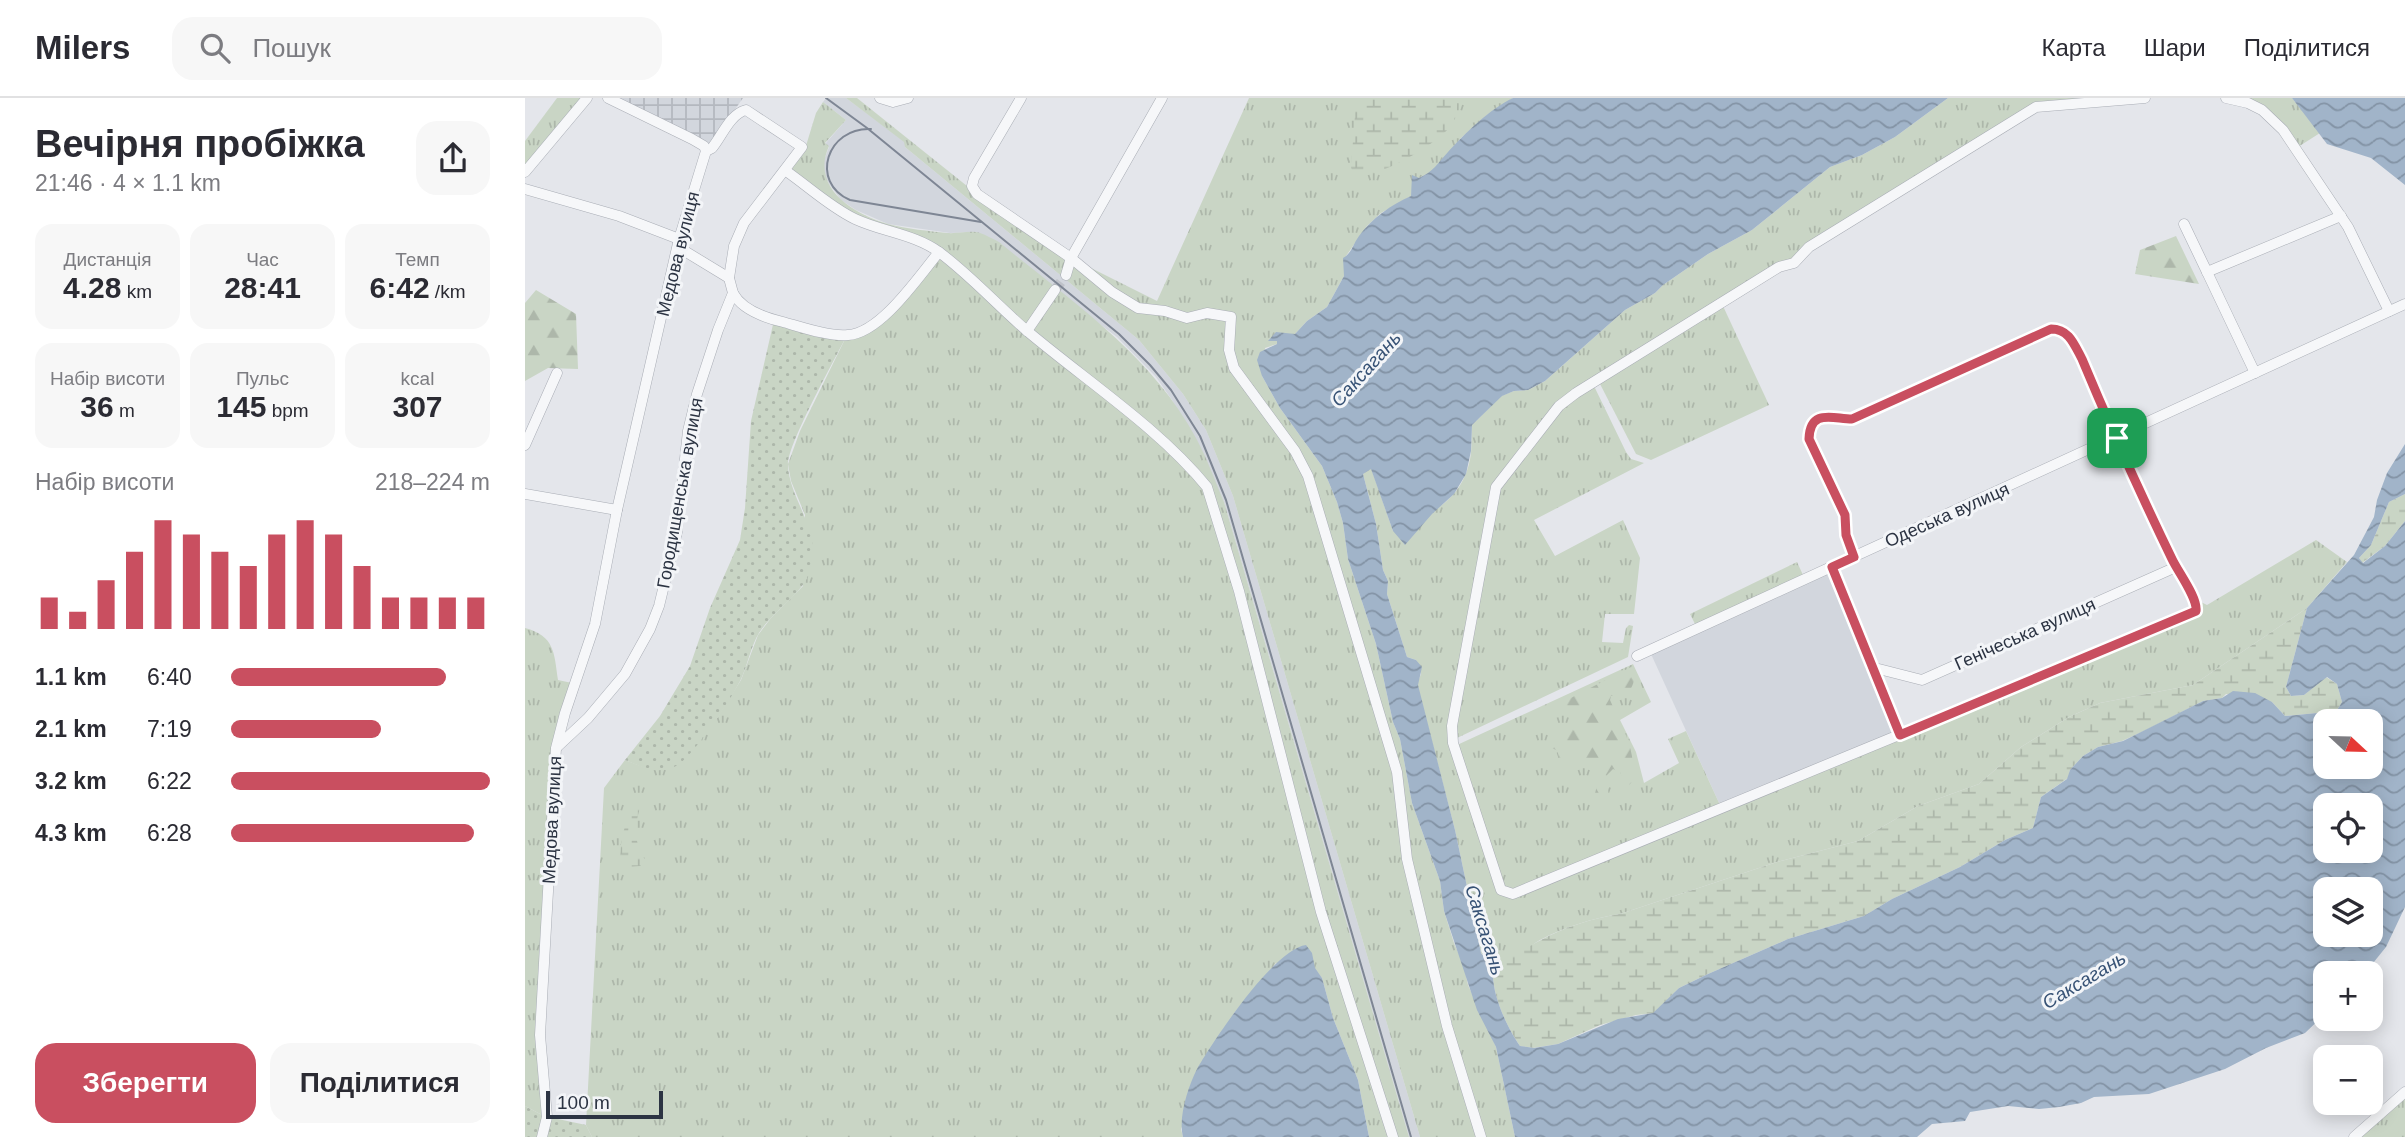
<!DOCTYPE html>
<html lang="uk">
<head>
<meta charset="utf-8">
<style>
	:root { --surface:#fff; --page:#f7f7f7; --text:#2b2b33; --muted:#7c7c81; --line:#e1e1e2; --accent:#c94f60 }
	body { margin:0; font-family:Helvetica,sans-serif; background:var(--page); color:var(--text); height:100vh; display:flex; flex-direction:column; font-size:26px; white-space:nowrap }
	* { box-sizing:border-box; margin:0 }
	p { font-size:23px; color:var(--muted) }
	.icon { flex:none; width:38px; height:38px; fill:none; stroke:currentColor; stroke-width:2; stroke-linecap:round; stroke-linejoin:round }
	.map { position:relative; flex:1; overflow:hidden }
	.side { display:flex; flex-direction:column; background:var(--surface); width:525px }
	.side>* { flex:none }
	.needle { width:46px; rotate:112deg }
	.controls { position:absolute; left:1788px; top:611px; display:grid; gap:14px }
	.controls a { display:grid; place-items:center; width:70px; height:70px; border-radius:14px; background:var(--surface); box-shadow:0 4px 18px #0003; font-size:35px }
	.scale { position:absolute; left:21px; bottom:18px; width:117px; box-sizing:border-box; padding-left:7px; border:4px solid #2c3443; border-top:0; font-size:19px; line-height:24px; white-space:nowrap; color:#2c3443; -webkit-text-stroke:5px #f3f5f8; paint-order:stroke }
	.pin { position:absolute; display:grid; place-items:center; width:60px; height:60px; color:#fff; margin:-30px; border-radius:14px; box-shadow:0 4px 10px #0006 }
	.round { display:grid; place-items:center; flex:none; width:74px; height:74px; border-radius:21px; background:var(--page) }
	.headline { display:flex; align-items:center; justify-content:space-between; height:119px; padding:0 35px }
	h1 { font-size:38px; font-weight:700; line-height:52px }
	.stats { display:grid; grid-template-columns:repeat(3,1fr); gap:10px; height:119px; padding:7px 35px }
	.stats div { display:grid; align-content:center; border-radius:18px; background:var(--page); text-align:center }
	.stats b { font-size:30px; font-weight:700 }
	.stats small { font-size:19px; font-weight:400 }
	.stats p { font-size:19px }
	.chart { height:196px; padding:14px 35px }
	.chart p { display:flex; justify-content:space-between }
	.chart svg { width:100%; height:126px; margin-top:7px; stroke:var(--accent); stroke-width:6 }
	.action { display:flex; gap:14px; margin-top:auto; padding:14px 35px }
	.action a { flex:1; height:80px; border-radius:21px; background:var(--accent); color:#fff; font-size:28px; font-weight:700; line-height:80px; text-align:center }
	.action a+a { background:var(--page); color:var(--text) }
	ul { padding:0 35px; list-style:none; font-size:23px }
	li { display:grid; grid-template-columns:112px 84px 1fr; align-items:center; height:52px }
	li i { height:18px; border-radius:9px; background:var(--accent) }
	header { display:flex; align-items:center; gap:42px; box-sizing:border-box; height:98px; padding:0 35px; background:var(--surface); border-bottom:2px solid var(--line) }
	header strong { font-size:33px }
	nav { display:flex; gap:38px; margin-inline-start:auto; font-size:24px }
	.search { width:490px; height:63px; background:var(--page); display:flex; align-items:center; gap:18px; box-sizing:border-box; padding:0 24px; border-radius:21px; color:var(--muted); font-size:26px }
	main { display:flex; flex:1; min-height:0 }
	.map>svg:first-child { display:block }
	.built { fill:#d2d6dd }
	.industrial { fill:url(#industrial-grid) }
	.grass { fill:url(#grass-tufts) }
	.forest { fill:url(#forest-firs) }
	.wetland { fill:url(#wetland-marsh) }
	.garden { fill:url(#garden-dots) }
	.water { fill:url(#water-waves); fill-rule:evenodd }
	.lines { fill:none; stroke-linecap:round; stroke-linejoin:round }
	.street-tunnel { stroke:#bfc2c9; stroke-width:10; stroke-dasharray:10 5; stroke-linecap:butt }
	.street-casing { stroke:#a9adb5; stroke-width:11 }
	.street { stroke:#f6f7f9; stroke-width:10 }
	.tram { stroke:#7e8694; stroke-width:2 }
	.route-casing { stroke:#fff; stroke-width:14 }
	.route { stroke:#c94f60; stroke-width:9 }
	.labels { text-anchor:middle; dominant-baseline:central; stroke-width:6; stroke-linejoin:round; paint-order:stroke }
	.street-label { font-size:18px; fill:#2c3443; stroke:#f3f5f8 }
	.water-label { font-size:19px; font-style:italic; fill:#375275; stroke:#f3f5f8 }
</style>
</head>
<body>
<header>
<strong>Milers</strong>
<div class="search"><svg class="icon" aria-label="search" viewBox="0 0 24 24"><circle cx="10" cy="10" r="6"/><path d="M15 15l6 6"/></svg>Пошук</div>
<nav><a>Карта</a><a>Шари</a><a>Поділитися</a></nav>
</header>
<main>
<section class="side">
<div class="headline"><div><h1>Вечірня пробіжка</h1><p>21:46 · 4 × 1.1 km</p></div><a class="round"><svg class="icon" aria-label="share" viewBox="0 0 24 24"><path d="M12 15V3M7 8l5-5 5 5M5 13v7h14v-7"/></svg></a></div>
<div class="stats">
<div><p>Дистанція</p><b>4.28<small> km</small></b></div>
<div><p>Час</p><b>28:41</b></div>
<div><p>Темп</p><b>6:42<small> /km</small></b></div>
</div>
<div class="stats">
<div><p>Набір висоти</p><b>36<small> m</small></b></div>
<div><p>Пульс</p><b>145<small> bpm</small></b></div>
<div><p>kcal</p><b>307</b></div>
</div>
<div class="chart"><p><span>Набір висоти</span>218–224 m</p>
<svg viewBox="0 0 160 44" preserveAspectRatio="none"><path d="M5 44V33M15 44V38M25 44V27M35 44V17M45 44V6M55 44V11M65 44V17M75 44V22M85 44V11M95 44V6M105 44V11M115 44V22M125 44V33M135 44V33M145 44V33M155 44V33"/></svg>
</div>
<ul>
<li><b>1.1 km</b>6:40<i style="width:83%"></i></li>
<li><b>2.1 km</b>7:19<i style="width:58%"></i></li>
<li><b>3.2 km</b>6:22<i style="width:100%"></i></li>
<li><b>4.3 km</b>6:28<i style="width:94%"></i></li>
</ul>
<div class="action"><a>Зберегти</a><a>Поділитися</a></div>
</section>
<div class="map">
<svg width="1880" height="1039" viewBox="0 0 1880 1039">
	<defs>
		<pattern id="industrial-grid" width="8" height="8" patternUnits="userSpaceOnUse" patternTransform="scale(1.75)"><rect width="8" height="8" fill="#d2d6dd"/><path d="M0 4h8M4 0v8" fill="none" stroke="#b4b8bf"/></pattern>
		<pattern id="grass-tufts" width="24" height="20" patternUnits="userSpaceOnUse" patternTransform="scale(1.75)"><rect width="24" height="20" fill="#c9d5c5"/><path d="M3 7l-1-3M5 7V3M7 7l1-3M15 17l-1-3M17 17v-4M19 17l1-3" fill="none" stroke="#adb7aa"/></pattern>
		<pattern id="forest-firs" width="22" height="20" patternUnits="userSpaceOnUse" patternTransform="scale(1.75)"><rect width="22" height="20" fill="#c9d5c5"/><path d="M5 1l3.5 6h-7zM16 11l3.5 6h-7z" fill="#adb7aa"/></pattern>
		<pattern id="wetland-marsh" width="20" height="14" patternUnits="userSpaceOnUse" patternTransform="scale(1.75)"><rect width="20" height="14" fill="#c9d5c5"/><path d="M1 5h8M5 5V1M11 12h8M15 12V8" fill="none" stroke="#adb7aa"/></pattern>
		<pattern id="garden-dots" width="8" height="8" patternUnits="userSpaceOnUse" patternTransform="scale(1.75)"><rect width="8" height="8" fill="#c9d5c5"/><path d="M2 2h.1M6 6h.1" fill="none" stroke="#adb7aa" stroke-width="1.8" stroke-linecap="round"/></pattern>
		<pattern id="water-waves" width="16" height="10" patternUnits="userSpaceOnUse" patternTransform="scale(1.75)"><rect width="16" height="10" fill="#a1b4c9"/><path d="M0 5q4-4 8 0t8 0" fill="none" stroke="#8393a5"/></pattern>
	</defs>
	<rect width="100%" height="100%" fill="#e4e6eb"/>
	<!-- built -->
	<g class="built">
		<path d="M301,0H321L380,44V49L614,242L658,296L681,332L708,398L895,1039H884L699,404L647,302L631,279L592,239L452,134L425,135L363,126L331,112L316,102L304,86L299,76L298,65L304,49L300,46L321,22L298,4Z"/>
		<path d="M1303,476L1369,636L1195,707L1126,556Z"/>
	</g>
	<!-- industrial -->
	<path class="industrial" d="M91,0H218L185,47Z"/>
	<!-- grass -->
	<g class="grass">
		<path d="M32,0H57L0,70V43Z"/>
		<path d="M321,0H332L452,96L546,160L632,203L724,0H988L962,17L936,40L909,72L894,80L888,86L886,98L856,115L842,128L821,158L819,178L802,209L782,223L770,236H756L744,242L753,243L752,246L740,250L737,278L755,310L797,368L812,404L818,425L823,461L851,546L868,624L875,641L887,705L915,783L919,813L929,845L939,868L943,887L971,949L990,1039H895L708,398L681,332L658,296L614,242L380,49L379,44Z"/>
		<path d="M1423,0H1579L1511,5L1267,162L1049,293L968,388L924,628L980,798L1667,520L1674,515L1676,504L1682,507L1791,442L1822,464L1782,510L1668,587L1575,605L1544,619L1496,649L1454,686L1393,708L1333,743L1252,764L1095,816C1068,820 1040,829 1015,842C1003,849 986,865 970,863C965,863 960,859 956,855L930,732L892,586L896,576L891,562L882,559L862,496L863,483L858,472L851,426L838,376L846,370L868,433C906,416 940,402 946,355C947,346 946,336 947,327L976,298L989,293L1003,292L1020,283L1100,212L1130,195L1138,187L1183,156L1227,132L1305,69L1337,57L1370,39Z"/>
		<path d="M1714,0H1767L1795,35L1773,49L1761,29Z"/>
		<path d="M298,4L321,22L300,45L304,48C285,90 329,116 363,126C382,131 404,133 422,135C433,136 445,132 455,135C461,137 468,141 474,144C546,203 626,256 671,340C682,360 690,383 699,404L884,1039H844L833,982L808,920L797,880L789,870L751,865L709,915L656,1031L658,1039H67L61,1027L79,690L100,662L121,670L192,620L216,582L233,537L246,520L278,488L280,417L266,383L263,366L275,333L322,237L351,225L414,155L334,123L264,75L280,51L291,15Z"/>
		<path d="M1198,208L1244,307L1126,362L1111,356L1074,284Z"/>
		<path d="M1069,288L1101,354L1106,361L1119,365L1009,422L1030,458L1098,422L1115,460L1109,516H1080L1077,544L1098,545L1101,530L1104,527L1108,528L1103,559L932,640L931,631L973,391L1036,310Z"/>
		<path d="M1272,464L1278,477L1171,528L1165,516Z"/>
		<path d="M0,530C30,538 29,555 33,582L47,585L37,615L11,939L19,1018L0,1008Z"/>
		<path d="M1108,566L1126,604L1095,622L1111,654L1119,685L1154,665L1143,641L1161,633L1195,707L987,793L978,790L932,647Z"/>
		<path d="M1880,999V1039H1836Z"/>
	</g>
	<!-- forest -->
	<g class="forest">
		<path d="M1651,138L1674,186L1610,176L1615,152Z"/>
		<path d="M11,192L51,216L53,271L23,270L0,283V205Z"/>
		<path d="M1106,569L1110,572C1110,582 1108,589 1102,596L1086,598L1085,602C1098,632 1112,651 1107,684L1104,687L1098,683L1095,674L1088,671L1082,677L1084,703L1075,708L1069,702C1069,696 1072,691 1072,685C1073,673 1055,662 1044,660L1038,666L1033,664V653L1027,650L1035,630L1044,628L1048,623L1047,615L1039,612L1024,615L1022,607L1029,603L1038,604Z"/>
	</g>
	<!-- wetland -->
	<g class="wetland">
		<path d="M824,0H932C932,10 933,18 927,26C915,45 849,84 828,76L826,69L830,17Z"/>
		<path d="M1880,396V423L1860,448L1837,465L1834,460L1846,447L1864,404Z"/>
		<path d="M1782,510L1761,589L1766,598L1779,597L1801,579L1812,586L1817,604L1808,619L1792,615L1760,618L1747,604L1701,596L1697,600L1678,603L1621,632L1597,643L1573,649L1558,658L1545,672L1543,680L1516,699L1508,730L1480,742L1435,769L1367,801L1339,818L1263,841L1183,876L1154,890L1129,915L1111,917L1075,927L1033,946L1008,950L995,948C982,930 960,884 971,863C988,860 1000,850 1016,842C1040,829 1068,820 1095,816L1252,764L1333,743L1393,708L1454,686L1496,649L1544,619L1575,605L1668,587Z"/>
		<path d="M112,703L116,706C109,730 108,742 121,763L115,768L101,769L95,763L96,746L104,709Z"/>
	</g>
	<!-- garden -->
	<g class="garden">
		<path d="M249,222L322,237C310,261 262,347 263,367C264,399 293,429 288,464C283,494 250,510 234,535C226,548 223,565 217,579C208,599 169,658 151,668C147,670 140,672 136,672C124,674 111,666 100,662L135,618L165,568L185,510L215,442L220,410L226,323Z"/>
		<path d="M0,1008L19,1018L61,1027L67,1039H0Z"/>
	</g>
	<!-- water -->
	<g class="water">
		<path d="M988,0H1423L1370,39L1337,57L1305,69L1227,132L1183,156L1138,187L1130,195L1100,212L1020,283L1003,292L989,293L977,298L947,327L946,353L941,376L929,396L907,416L880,447L868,433L846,371L838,376L851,426L858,472L863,483L862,496L882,559L891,562L897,569L893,587L930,732L956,855L960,860L971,863C960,884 982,930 995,948L1009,950L1033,946L1093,921L1128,915L1154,890L1183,876L1263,841L1339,818L1367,801L1435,769L1480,742L1508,730L1516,699L1542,681L1545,672L1558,658L1573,649L1598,643L1678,603L1697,600L1708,593L1730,595L1747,604L1760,618L1792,615L1808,619L1817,604L1812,586L1802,579L1779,597L1766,598L1761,589L1782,510L1829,457L1849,419L1852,402L1862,375L1880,346V396L1864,404L1846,447L1834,460L1838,465L1860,448L1880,423V809L1861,849L1840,875H1801V915L1780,935L1741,950L1700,971L1624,996L1569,999L1556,1005L1534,1009L1514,1011L1483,1008L1445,1014L1440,1023L1407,1026L1392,1039H990L971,949L952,912L919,813L915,783L887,705L875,641L868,624L851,546L823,461L818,425L812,404L797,368L755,310L737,278L732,262L735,254L752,246V243H743L751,234L770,236L782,223L802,209L819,178L818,160C827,155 828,146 834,138C847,120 866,107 886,98L887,77L894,80C908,74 913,65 923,54C939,36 966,10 988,0ZM1801,623H1846V668H1801ZM1801,707H1846V752H1801ZM1846,791V836H1801V791Z"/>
		<path d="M1767,0H1880V87L1846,60L1802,46Z"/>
		<path d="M781,847L787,855L790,870L797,880L808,920L833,982L844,1039H658C653,1019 663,989 672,971C688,943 749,851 781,847Z"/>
	</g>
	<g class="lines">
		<!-- street-tunnel -->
		<path class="street-tunnel" d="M530,192L541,177"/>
		<!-- street casing -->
		<g class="street-casing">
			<g id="street">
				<path d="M355,0L368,4L383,0"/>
				<path d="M496,0L449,80L447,88L452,96L546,160L587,194L613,210L640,213L662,220L682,215L706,219L704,252L709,270L770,353L783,378L872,674L882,761L922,928L956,1039"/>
				<path d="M1701,0L1723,5L1737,12L1758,32L1823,129L1864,213"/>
				<path d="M261,73C284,89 305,109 330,121C358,134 389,136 414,154C445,177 472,207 501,232C560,282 634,330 682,389L714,493L796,814L868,1039"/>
				<path d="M0,74L62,0"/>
				<path d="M0,91L94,118L154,141"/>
				<path d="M1659,126L1682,174L1816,118"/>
				<path d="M153,149L204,180"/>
				<path d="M1682,174L1730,275"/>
				<path d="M541,177L546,160L637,0"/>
				<path d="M208,195C217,212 241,220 258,224C276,229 305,239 323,237C356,235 394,178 414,154"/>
				<path d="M502,233L530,192"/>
				<path d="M0,347L32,275"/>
				<path d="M0,396L92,412"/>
				<path d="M1329,459L1321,437L1320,417L1284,341C1284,310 1308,321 1327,322L1526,231C1544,231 1549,246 1557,261L1623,410L1672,509L1665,517L988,796L976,792L928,645L927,628L971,389L1034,308L1051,295L1254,169L1269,165L1284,149L1511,9L1620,0"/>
				<path d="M1307,469L1375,637"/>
				<path d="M1112,558L1880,206"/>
				<path d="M1346,569L1397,582L1651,469"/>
				<path d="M32,649L63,620L100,576L125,531L134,508L152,434L163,333L172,296L193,232L208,195L204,180L209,148L219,125L277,49L221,12C205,16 197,38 187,50L181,53"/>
				<path d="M17,1039L22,1019L15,937L31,650L40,615L70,526L92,412L154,141L181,53L179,48L167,41L83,0"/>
				<path d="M1829,1039L1880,994"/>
			</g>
		</g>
		<!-- street -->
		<use href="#street" class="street"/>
		<!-- tram -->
		<g class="tram">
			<path d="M301,0L342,30L594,236L625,267L646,292L675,338L701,402L886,1039"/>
			<path d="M346,31C302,29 284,84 325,102L456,124"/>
		</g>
	</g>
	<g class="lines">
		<!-- route casing -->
		<g class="route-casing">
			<path id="route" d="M1526,231C1544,231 1549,246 1557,261C1585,328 1615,395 1647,461C1653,474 1673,500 1671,513L1375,637L1307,469L1329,459L1321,437L1320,417L1284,341C1285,310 1308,321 1327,321Z"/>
		</g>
		<!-- route -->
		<use href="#route" class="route"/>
	</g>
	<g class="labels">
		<!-- street labels -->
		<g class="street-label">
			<text transform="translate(153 156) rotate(-76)">Медова вулиця</text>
			<text transform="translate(155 395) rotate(-80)">Городищенська вулиця</text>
			<text transform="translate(1422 417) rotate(-24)">Одеська вулиця</text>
			<text transform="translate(1500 536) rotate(-24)">Генічеська вулиця</text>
			<text transform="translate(27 722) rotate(-87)">Медова вулиця</text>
		</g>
		<!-- water labels -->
		<g class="water-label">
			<text transform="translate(841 271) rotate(-48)">Саксагань</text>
			<text transform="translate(960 832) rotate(73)">Саксагань</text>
			<text transform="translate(1559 882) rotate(-31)">Саксагань</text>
		</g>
	</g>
</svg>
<div class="controls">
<a><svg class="needle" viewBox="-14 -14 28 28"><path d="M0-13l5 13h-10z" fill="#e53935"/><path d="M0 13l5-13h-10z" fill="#7c7c81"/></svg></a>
<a><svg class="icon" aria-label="locate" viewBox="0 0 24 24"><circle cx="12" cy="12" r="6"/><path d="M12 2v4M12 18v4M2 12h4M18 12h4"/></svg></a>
<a><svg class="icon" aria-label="layers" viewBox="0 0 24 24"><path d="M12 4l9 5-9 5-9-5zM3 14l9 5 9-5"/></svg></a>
<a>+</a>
<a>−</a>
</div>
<div class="scale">100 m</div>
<div class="pin" style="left:1592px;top:340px;background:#1e9e55"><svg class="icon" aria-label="arrive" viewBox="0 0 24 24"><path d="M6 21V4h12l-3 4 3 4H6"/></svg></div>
</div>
</main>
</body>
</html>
